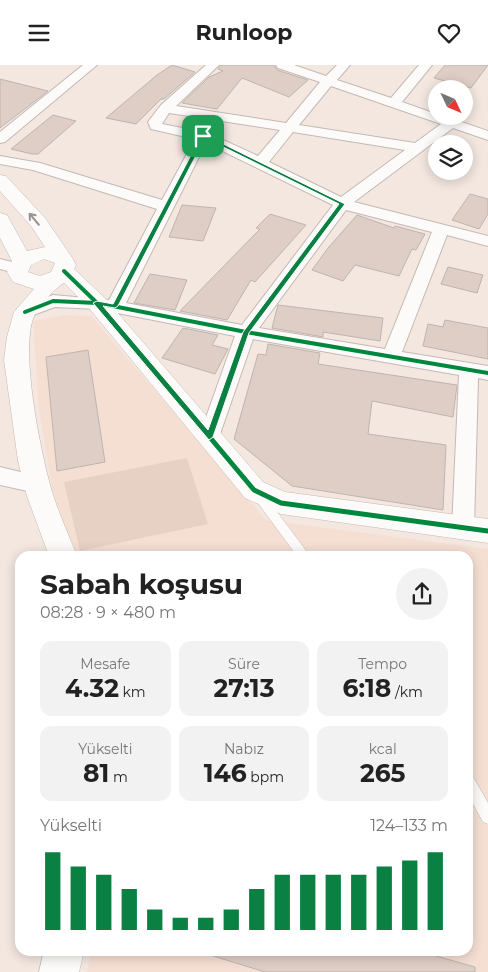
<!DOCTYPE html>
<html lang="tr">
<head>
<meta charset="utf-8">
<style>
	:root { --surface:#fff; --page:#f2f2f2; --text:#222; --muted:#767676; --accent:#0b8043 }
	body { margin:0; font-family:Montserrat,sans-serif; background:var(--page); color:var(--text); height:100vh; display:flex; flex-direction:column; font-size:19px; white-space:nowrap }
	* { box-sizing:border-box; margin:0 }
	p { font-size:16px; color:var(--muted) }
	.icon { flex:none; width:28px; height:28px; fill:none; stroke:currentColor; stroke-width:2; stroke-linecap:round; stroke-linejoin:round }
	.map { position:relative; flex:1; overflow:hidden }
	.side { position:absolute; left:15px; top:486px; width:458px; height:405px; display:flex; flex-direction:column; background:var(--surface); border-radius:15px; box-shadow:0 2px 12px #0003 }
	.side>* { flex:none }
	.needle { width:32px; rotate:134deg }
	.buttons { position:absolute; left:428px; top:15px; display:grid; gap:10px }
	.buttons a { display:grid; place-items:center; width:45px; height:45px; border-radius:50%; background:var(--surface); box-shadow:0 2px 12px #0003; font-size:25px }
	.pin { position:absolute; display:grid; place-items:center; width:42px; height:42px; color:#fff; margin:-21px; border-radius:10px; box-shadow:0 2px 8px #0006 }
	.round { display:grid; place-items:center; flex:none; width:52px; height:52px; border-radius:26px; background:var(--page) }
	.headline { display:flex; align-items:center; justify-content:space-between; height:85px; padding:0 25px }
	h1 { font-size:28px; font-weight:700; line-height:38px }
	.stats { display:grid; grid-template-columns:repeat(3,1fr); gap:8px; height:85px; padding:5px 25px }
	.stats div { display:grid; align-content:center; border-radius:12px; background:var(--page); text-align:center }
	.stats b { font-size:25px; font-weight:700 }
	.stats small { font-size:14px; font-weight:400 }
	.stats p { font-size:14px }
	.chart { height:140px; padding:10px 25px }
	.chart p { display:flex; justify-content:space-between }
	.chart svg { width:100%; height:90px; margin-top:5px; stroke:var(--accent); stroke-width:6 }
	header { display:flex; justify-content:space-between; align-items:center; height:65px; padding:0 25px; background:var(--surface); font-size:22px; font-weight:700 }
	.map>svg:first-child { display:block }
	.built { fill:#f5dfd3 }
	.green { fill:#e7d1c4 }
	.building { fill:#decec6; stroke:#beb5b0 }
	.lines { fill:none; stroke-linecap:round; stroke-linejoin:round }
	.lane-casing { stroke:#c3b9b4; stroke-width:1 }
	.street-casing { stroke:#c3b9b4; stroke-width:2 }
	.secondary-casing { stroke:#c3b9b4; stroke-width:1 }
	.lane { fill:#fdfbfa; fill-rule:evenodd }
	.street { fill:#fdfbfa; fill-rule:evenodd }
	.secondary { fill:#fdfbfa; fill-rule:evenodd }
	.cycleway-far1-casing { stroke:#fff; stroke-width:6 }
	.cycleway-casing { stroke:#fff; stroke-width:8 }
	.cycleway-far1 { stroke:#00873e; stroke-width:4 }
	.cycleway { stroke:#00873e; stroke-width:5 }
	.oneway { stroke:#999490 }
	.route { fill:#0b8043; stroke:#fff; fill-rule:evenodd }
</style>
</head>
<body>
<header><svg class="icon" aria-label="menu" viewBox="0 0 24 24"><path d="M4 6h16M4 12h16M4 18h16"/></svg>Runloop<svg class="icon" aria-label="heart" viewBox="0 0 24 24"><path d="M12 20l-8-8c-3-5 5-10 8-4 3-6 11-1 8 4z"/></svg></header>
<div class="map">
<svg width="488" height="907" viewBox="0 0 488 907">
	<rect width="100%" height="100%" fill="#f3e7e0"/>
	<!-- built -->
	<path class="built" d="M64,250L91,251L266,455L488,484V907H87L91,886H468V491H75L52,423L39,345L33,256Z"/>
	<!-- green -->
	<path class="green" d="M187,393L208,459L80,486L64,417Z"/>
	<!-- building -->
	<g class="building">
		<path d="M172,0L195,7L164,34H161L136,59L106,53L157,10Z"/>
		<path d="M221,0H274L277,5L308,15L289,32L242,13L217,44L182,38L209,12L223,6L218,4Z"/>
		<path d="M445,0H488L471,23L434,13Z"/>
		<path d="M0,14L48,26L0,63Z"/>
		<path d="M53,50L76,56L38,89H32L11,84Z"/>
		<path d="M470,129L488,134V149L479,164L452,155Z"/>
		<path d="M182,140L216,143L203,176L169,172Z"/>
		<path d="M270,149L306,160L255,217L251,215L227,255L180,246L260,164L256,163Z"/>
		<path d="M357,150L394,163L395,161L425,169L416,185L412,184L399,211L355,200L343,216L312,205L328,183Z"/>
		<path d="M448,202L483,210L477,228L441,219Z"/>
		<path d="M150,209L187,215L175,245L134,238Z"/>
		<path d="M278,240L383,253L380,276L323,267V272L272,263Z"/>
		<path d="M445,255L488,263V294L423,281L428,259L443,262Z"/>
		<path d="M183,263L218,270L212,280L228,284L215,309L162,293Z"/>
		<path d="M268,279L320,288L318,299L457,320L453,352L372,336L368,369L446,380L443,445L292,421L234,374L258,289L266,290Z"/>
		<path d="M88,285L105,397L57,406L46,292Z"/>
		<path d="M211,886H437L436,891L475,902V907H265L210,890Z"/>
	</g>
	<g class="lines">
		<!-- lane casing -->
		<g class="lane-casing">
			<g id="lane">
				<path d="M259,427L263,428L310,491H297L255,434L254,431L255,428Z"/>
				<path d="M468,710L473,712L488,738V759L483,757L468,730Z"/>
			</g>
		</g>
		<!-- street casing -->
		<g class="street-casing">
			<g id="street">
				<path d="M83,0H97L5,77L0,78V67Z"/>
				<path d="M206,0H219L176,41L286,58L320,17L278,3L276,0H294L326,11L337,0H350L337,15L391,33L419,0H432L402,37L436,49V51H444L488,66V75L453,63L354,137L488,171V181L447,170L402,287L488,301V315L478,313L474,463L471,470L463,473L455,470L452,463L459,310L253,274L219,372L216,378L209,380L202,378L199,372L235,271L97,244L55,242L25,253L19,251L16,247L19,243L53,230L109,235L157,144L33,105L0,99V91L40,98L162,135L195,74L151,64L148,57L161,40ZM331,21L441,59L415,78L299,60ZM169,48L280,65L258,91L208,68L162,59ZM293,67L405,85L341,132L269,97ZM206,78L333,140L242,260L126,238ZM346,145L432,167L385,284L259,263Z"/>
				<path d="M0,194L24,200L26,204L24,208L18,209L0,204Z"/>
				<path d="M0,402L45,413L48,419L45,425L37,428L0,420Z"/>
			</g>
		</g>
		<!-- secondary casing -->
		<g class="secondary-casing">
			<g id="secondary">
				<path d="M0,110L6,111L45,153L73,194L76,200L74,204L105,233L263,417L285,427L488,454V478L281,449L245,433L89,243L64,218C55,223 41,239 35,249C18,282 42,394 53,430C60,451 69,471 77,491H49L27,431L18,396L4,295L7,272L14,247L34,224L13,217L7,207L12,196L0,173V148L7,150L27,186L45,182L31,161L0,126ZM44,194L55,198L51,207L40,211L28,207L31,200Z"/>
				<path d="M44,886H84L79,907H39Z"/>
			</g>
		</g>
		<!-- lane -->
		<use href="#lane" class="lane"/>
		<!-- street -->
		<use href="#street" class="street"/>
		<!-- secondary -->
		<use href="#secondary" class="secondary"/>
		<!-- cycleway-far1 casing -->
		<g class="cycleway-far1-casing">
			<g id="cycleway-far1">
				<path d="M64,206L97,238L188,347"/>
				<path d="M25,247L53,236L97,238L246,267L488,308"/>
			</g>
		</g>
		<!-- cycleway casing -->
		<g class="cycleway-casing">
			<path id="cycleway" d="M187,345L254,425L281,438L488,466"/>
		</g>
		<!-- cycleway-far1 -->
		<use href="#cycleway-far1" class="cycleway-far1"/>
		<!-- cycleway -->
		<use href="#cycleway" class="cycleway"/>
	</g>
	<!-- one-way arrows -->
	<defs><path id="oneway-shaft" d="M-6 0H5M1.5-3L5.5 0L1.5 3" fill="none" stroke-width="1.6" stroke-linecap="round" stroke-linejoin="round" transform="scale(1.25)"/></defs>
	<use class="oneway" href="#oneway-shaft" transform="translate(34 154) rotate(-130)"/>
	<!-- route -->
	<path class="route" d="M205,70L345,139L249,268L213,372L209,375L93,238L97,236L113,239L201,71ZM205,73L339,139L243,267L208,365L103,241L115,243L118,241Z"/>
</svg>
<div class="buttons">
<a><svg class="needle" viewBox="-14 -14 28 28"><path d="M0-13l5 13h-10z" fill="#e53935"/><path d="M0 13l5-13h-10z" fill="#767676"/></svg></a>
<a><svg class="icon" aria-label="layers" viewBox="0 0 24 24"><path d="M12 4l9 5-9 5-9-5zM3 14l9 5 9-5"/></svg></a>
</div>
<div class="pin" style="left:203px;top:71px;background:#1e9e55"><svg class="icon" aria-label="arrive" viewBox="0 0 24 24"><path d="M6 21V4h12l-3 4 3 4H6"/></svg></div>
<section class="side">
<div class="headline"><div><h1>Sabah koşusu</h1><p>08:28 · 9 × 480 m</p></div><a class="round"><svg class="icon" aria-label="share" viewBox="0 0 24 24"><path d="M12 15V3M7 8l5-5 5 5M5 13v7h14v-7"/></svg></a></div>
<div class="stats">
<div><p>Mesafe</p><b>4.32<small> km</small></b></div>
<div><p>Süre</p><b>27:13</b></div>
<div><p>Tempo</p><b>6:18<small> /km</small></b></div>
</div>
<div class="stats">
<div><p>Yükselti</p><b>81<small> m</small></b></div>
<div><p>Nabız</p><b>146<small> bpm</small></b></div>
<div><p>kcal</p><b>265</b></div>
</div>
<div class="chart"><p><span>Yükselti</span>124–133 m</p>
<svg viewBox="0 0 160 44" preserveAspectRatio="none"><path d="M5 44V6M15 44V13M25 44V17M35 44V24M45 44V34M55 44V38M65 44V38M75 44V34M85 44V24M95 44V17M105 44V17M115 44V17M125 44V17M135 44V13M145 44V10M155 44V6"/></svg>
</div>
</section>
</div>
</body>
</html>
